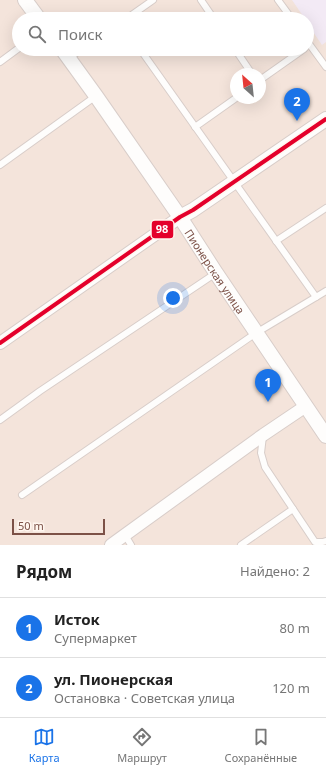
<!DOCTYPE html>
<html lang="ru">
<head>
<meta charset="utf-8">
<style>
  :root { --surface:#fff; --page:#f6f6f6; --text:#222; --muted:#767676; --line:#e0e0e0; --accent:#1a73e8 }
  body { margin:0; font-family:"Noto Sans",sans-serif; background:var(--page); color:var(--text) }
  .compass { position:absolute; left:230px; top:68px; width:36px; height:36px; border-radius:50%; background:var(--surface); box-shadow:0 4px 16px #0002; rotate:333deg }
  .scale { position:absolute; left:12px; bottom:10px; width:93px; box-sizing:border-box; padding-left:4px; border:2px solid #7c5147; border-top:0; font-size:11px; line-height:14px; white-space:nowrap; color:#7c5147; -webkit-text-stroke:3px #fff6ef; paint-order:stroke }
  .you { position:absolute; left:173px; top:298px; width:14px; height:14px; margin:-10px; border:3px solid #fff; border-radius:50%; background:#1a73e8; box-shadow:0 0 0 6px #1a73e833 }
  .badge { display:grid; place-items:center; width:26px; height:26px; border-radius:50%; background:var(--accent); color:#fff; font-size:13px; font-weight:700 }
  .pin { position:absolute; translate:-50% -33px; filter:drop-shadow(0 1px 2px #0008) }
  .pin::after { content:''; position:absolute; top:21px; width:14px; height:12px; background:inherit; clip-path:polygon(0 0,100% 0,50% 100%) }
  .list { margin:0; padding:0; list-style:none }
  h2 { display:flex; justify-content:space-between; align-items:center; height:52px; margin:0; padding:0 16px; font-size:17px }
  h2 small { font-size:13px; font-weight:400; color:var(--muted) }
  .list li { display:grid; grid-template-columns:26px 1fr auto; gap:12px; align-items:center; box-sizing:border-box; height:60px; padding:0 16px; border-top:1px solid var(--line) }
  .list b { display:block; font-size:15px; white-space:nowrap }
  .list p { margin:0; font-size:13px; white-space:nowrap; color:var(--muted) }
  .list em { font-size:13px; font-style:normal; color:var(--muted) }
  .icon { flex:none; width:22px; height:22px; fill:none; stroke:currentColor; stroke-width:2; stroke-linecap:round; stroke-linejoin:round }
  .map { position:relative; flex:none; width:326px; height:545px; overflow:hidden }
  .search { position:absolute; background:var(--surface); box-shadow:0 4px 16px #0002; left:12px; right:12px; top:12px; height:44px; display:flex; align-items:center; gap:10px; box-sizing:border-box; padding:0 14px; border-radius:22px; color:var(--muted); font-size:15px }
  .sheet { height:172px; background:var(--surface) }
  nav { display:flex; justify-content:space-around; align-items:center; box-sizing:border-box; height:56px; border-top:1px solid var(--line); background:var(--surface); font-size:11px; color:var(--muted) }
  nav a { display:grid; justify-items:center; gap:2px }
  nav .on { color:var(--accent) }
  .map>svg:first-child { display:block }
  .residential { fill:#f4e4db; fill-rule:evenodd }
  .education { fill:#f3eaf5 }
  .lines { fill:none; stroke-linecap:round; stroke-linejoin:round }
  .service-casing { stroke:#d8cdc9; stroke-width:8 }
  .minor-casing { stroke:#d8cdc9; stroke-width:14 }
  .tertiary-casing { stroke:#d8cdc9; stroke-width:16 }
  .service { stroke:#fefdfc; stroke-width:6 }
  .minor { stroke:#fefdfc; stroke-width:12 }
  .tertiary { stroke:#fefdfc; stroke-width:14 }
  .bus-1-casing { stroke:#fff6ef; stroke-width:7 }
  .bus-1 { stroke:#e4002b; stroke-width:4 }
  .labels { text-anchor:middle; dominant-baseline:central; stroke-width:3.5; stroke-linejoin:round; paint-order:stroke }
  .street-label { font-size:11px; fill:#7c5147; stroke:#fff6ef }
  .line-badge { stroke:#fff6ef; stroke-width:1.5 }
  .badge-label { font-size:11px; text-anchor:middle; font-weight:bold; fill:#fff }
</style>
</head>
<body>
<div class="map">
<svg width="326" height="545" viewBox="0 0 326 545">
  <rect width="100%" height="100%" fill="#f9f2ed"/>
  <path class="residential" d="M0 0H326V545H0ZM19 19H307V49H19ZM236 74H260V98H236Z"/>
  <polygon class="education" points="292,0 326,0 326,42 322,45 307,23 307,19 305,19"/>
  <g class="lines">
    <g class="service-casing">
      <g id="service">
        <polyline points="201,0 214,19"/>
        <polyline points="278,0 292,19"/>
        <polyline points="126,19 153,0"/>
        <polyline points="307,41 326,67"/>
        <polyline points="140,49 316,297"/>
        <polyline points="235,49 252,74"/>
        <polyline points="69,58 82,49"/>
        <polyline points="0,62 19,48"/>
        <polyline points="260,80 304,49"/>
        <polyline points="195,127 236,98"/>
        <polyline points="0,165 96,96"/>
        <polyline points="276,241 326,208"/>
        <polyline points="0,420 40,391 216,273"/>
        <polyline points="263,436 261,453 265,467 315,542 323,542 326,541"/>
        <polyline points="22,495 256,333 326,291"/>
        <polyline points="125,535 131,545"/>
        <polyline points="241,545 293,509"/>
      </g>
    </g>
    <g class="minor-casing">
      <g id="minor">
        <polyline points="0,343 180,217"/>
        <polyline points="111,545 263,435 306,406"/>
      </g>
    </g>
    <g class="tertiary-casing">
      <g id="tertiary">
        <polyline points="25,0 39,19"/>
        <path id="s1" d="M62 49 96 96 180 217 216 273 326 436"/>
        <polyline points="180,217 193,210 326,119"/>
      </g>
    </g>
    <use href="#service" class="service"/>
    <use href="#minor" class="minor"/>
    <use href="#tertiary" class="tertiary"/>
    <g class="bus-1-casing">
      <polyline id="bus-1" points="0,343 180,217 193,210 326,119"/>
    </g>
    <use href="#bus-1" class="bus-1"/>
  </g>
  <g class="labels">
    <g class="street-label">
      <text stroke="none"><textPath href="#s1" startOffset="270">Пионерская улица</textPath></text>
    </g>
  </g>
  <rect class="line-badge" x="151" y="220" width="23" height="19" rx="4" fill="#e4002b"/>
  <g class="badge-label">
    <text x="162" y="233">98</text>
  </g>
</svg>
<svg class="compass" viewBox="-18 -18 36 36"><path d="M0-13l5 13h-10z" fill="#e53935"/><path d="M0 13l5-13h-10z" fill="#767676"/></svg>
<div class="scale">50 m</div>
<div class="you"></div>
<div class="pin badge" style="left:268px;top:402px">1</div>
<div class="pin badge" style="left:297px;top:121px">2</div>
<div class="search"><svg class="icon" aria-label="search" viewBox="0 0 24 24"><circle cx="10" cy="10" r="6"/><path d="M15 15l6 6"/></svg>Поиск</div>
</div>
<section class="sheet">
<h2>Рядом<small>Найдено: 2</small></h2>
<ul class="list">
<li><span class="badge">1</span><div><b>Исток</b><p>Супермаркет</p></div><em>80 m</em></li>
<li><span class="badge">2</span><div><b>ул. Пионерская</b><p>Остановка · Советская улица</p></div><em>120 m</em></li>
</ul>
</section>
<nav>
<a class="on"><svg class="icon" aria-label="map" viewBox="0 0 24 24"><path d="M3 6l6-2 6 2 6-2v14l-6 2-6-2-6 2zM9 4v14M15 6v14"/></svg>Карта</a>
<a><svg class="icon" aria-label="directions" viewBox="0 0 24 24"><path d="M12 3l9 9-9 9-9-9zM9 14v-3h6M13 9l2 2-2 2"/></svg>Маршрут</a>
<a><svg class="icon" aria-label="saved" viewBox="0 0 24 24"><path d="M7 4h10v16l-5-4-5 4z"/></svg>Сохранённые</a>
</nav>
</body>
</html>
